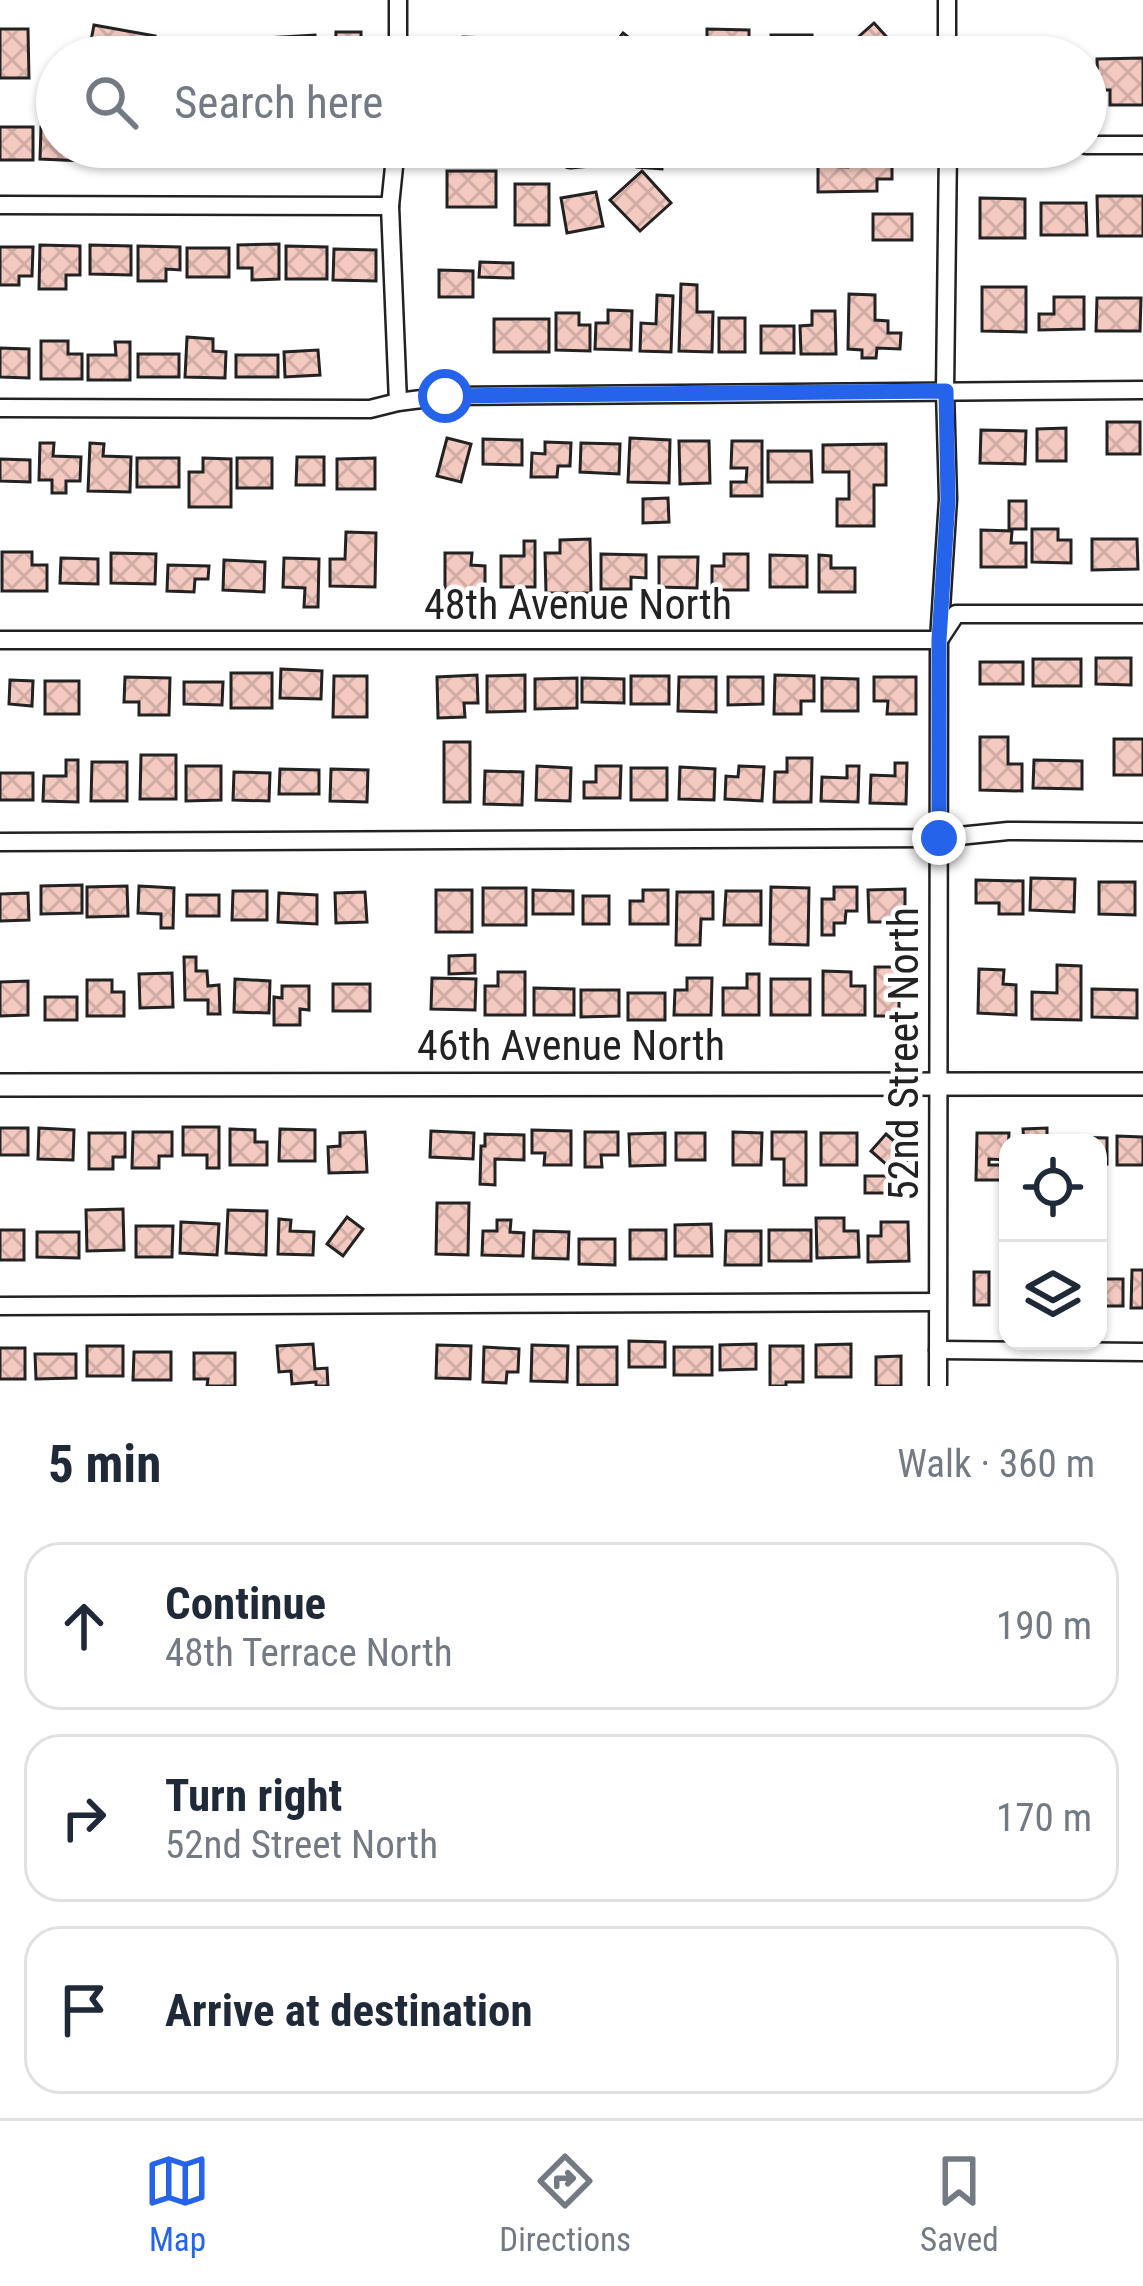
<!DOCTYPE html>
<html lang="en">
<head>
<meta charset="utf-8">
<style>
  :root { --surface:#fff; --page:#f2f2f3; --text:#1f2937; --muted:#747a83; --line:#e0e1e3; --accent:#2563eb }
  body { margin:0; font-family:"Roboto Condensed",sans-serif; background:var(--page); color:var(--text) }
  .controls { position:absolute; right:36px; bottom:36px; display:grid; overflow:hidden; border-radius:24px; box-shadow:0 3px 9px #0004 }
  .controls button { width:108px; height:108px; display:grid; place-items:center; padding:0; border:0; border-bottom:3px solid var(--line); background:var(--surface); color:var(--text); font:60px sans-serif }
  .stop { position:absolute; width:36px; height:36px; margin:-27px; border:9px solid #2563eb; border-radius:50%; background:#fff }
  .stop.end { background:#2563eb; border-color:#fff; box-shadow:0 3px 12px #0008 }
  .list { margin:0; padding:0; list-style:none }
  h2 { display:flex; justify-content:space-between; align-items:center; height:156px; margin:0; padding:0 48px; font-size:51px }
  h2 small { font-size:39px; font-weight:400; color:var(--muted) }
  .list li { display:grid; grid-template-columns:78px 1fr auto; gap:36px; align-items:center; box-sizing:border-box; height:168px; margin:0 24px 24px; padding:0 24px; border:3px solid var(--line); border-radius:36px }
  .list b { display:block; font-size:45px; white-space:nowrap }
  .list p { margin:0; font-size:39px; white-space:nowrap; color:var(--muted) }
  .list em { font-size:39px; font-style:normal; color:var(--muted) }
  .icon { flex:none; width:66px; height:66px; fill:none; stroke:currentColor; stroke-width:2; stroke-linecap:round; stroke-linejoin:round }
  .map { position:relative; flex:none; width:1143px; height:1386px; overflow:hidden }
  .search { position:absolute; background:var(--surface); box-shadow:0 3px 9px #0004; left:36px; right:36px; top:36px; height:132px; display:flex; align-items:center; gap:30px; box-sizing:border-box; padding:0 42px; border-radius:66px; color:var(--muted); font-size:45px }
  .sheet { height:732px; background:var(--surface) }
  nav { display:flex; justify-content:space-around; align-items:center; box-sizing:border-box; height:168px; border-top:3px solid var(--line); background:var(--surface); font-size:33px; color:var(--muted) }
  nav a { display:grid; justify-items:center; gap:6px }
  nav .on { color:var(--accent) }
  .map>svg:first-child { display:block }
  .building { fill:url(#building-cross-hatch); stroke:#222; stroke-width:3 }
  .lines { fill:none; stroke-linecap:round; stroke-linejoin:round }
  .minor-casing { stroke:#222; stroke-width:21 }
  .tertiary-casing { stroke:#222; stroke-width:26 }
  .minor { stroke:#fff; stroke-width:16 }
  .tertiary { stroke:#fff; stroke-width:21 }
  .route { stroke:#2563eb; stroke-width:15 }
  .labels { text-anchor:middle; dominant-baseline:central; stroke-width:9; stroke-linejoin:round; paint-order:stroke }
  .street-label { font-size:42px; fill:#222; stroke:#fff }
</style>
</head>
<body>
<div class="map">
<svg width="1143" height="1386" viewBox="0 0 1143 1386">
  <defs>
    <pattern id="building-cross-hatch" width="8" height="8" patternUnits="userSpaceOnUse" patternTransform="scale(3)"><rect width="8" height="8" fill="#f3c9c0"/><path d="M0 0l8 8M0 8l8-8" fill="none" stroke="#d0aca5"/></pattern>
  </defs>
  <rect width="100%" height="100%" fill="#fff"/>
  <g class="building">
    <polygon points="874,23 905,57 854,57 846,48"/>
    <polygon points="94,25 155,36 151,57 107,57 108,55 89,51"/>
    <polygon points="0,29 28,29 29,78 0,78"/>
    <polygon points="707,29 749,30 749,57 707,57"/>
    <polygon points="336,32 361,32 361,57 335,57"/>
    <polygon points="623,33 653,57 604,57"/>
    <polygon points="315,35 317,57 267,57 266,38"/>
    <rect x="771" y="35" width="41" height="22"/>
    <polygon points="463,37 487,38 486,57 462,57"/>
    <polygon points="580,46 580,57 542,57 542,47"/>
    <polygon points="1143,58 1143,105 1110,105 1110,90 1098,90 1097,59"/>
    <rect x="0" y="127" width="33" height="33"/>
    <polygon points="41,127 57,128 57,147 83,147 83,161 40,159"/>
    <polygon points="89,147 132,147 132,158 89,159"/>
    <polygon points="141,147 182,147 182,161 141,162"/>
    <polygon points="188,147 230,147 230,161 188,159"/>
    <polygon points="239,147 280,147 280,160 239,158"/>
    <polygon points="286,147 328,147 327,161 286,159"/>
    <rect x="336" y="147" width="42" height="10"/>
    <polygon points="626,147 663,147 662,169 637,167 638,154 626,154"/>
    <polygon points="848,147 892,147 892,179 877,179 877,191 818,192 818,166 848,167"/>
    <rect x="447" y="171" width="49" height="36"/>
    <polygon points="642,171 671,203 640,231 610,200"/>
    <rect x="515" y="184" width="34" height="41"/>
    <polygon points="596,192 603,226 567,233 561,198"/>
    <polygon points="1097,196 1143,196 1143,236 1098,236"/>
    <polygon points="980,198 1025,199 1025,238 980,238"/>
    <polygon points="1041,203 1086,203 1087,235 1041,235"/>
    <rect x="873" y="214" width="39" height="26"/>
    <polygon points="279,244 279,279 252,280 252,268 238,268 238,245"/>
    <polygon points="40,245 80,246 80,275 66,275 66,289 39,289"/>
    <polygon points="90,245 131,246 131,275 90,274"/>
    <polygon points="138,246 180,247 180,270 166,269 166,281 138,281"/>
    <polygon points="286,246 327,247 327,279 286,279"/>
    <polygon points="0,247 33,247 32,276 19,276 19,285 0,285"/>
    <rect x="187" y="248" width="42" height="29"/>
    <polygon points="334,249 376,250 376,281 333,280"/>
    <polygon points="480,262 513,263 513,278 479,277"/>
    <polygon points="439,270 473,271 473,297 439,297"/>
    <polygon points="681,284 697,285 697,312 713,312 712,352 679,351"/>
    <polygon points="982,287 1026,287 1026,332 982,331"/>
    <polygon points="849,294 875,295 875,320 888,321 888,333 901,333 900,349 877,348 876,358 862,358 862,350 848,349"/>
    <polygon points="657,295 673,296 671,352 640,351 641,323 656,324"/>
    <polygon points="1054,297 1084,297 1084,329 1039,330 1039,314 1054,314"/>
    <polygon points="1097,298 1141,298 1140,331 1096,331"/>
    <polygon points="608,310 632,311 631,350 595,349 596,323 608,323"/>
    <polygon points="812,311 835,311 836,354 801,354 800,326 812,325"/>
    <polygon points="556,313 579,313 579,325 590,325 590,351 556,350"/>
    <rect x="719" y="318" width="26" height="34"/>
    <rect x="494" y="319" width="55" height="33"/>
    <rect x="761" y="326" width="33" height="27"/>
    <polygon points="187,337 213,339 213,351 226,352 225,378 185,377"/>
    <polygon points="41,341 68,341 68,354 82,354 82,379 41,379"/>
    <polygon points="115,342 130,342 130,380 88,380 88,355 116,355"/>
    <polygon points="0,348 29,349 29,378 0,377"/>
    <polygon points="318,350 320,375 285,377 284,352"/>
    <rect x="138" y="354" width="41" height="23"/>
    <rect x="236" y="355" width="42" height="22"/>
    <rect x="1107" y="422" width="33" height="32"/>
    <polygon points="1066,428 1066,461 1037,461 1037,429"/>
    <polygon points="981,430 1026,431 1025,464 980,463"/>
    <polygon points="447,438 471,444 461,482 437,476"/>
    <polygon points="630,438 670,440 669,483 628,482"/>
    <polygon points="483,439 522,440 522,465 483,464"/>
    <polygon points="679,441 709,441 710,483 680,484"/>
    <polygon points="732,441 762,441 762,496 731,496 731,482 746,482 747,468 731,468"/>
    <polygon points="545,442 571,443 570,466 558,466 557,477 531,477 532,453 545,454"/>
    <polygon points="40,443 54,443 53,456 81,457 80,481 66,481 66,493 52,493 52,480 39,480"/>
    <polygon points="90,443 104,444 103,456 131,457 130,492 88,491"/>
    <polygon points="581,443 620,444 619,474 580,472"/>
    <polygon points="886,444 886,485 874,485 874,526 837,526 837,499 849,499 849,472 823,472 823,445"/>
    <polygon points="768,451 811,451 812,482 768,482"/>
    <polygon points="297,457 324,457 324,485 296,485"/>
    <rect x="137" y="458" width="42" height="29"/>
    <polygon points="203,458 231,459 231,507 189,507 189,472 203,472"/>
    <rect x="237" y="458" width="35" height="30"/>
    <polygon points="375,458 375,489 337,489 337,459"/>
    <polygon points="0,459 30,460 30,482 0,481"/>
    <polygon points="668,498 669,522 643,523 643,499"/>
    <rect x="1009" y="501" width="17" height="28"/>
    <polygon points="1032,529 1058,529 1058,540 1071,540 1071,563 1032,562"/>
    <polygon points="981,530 1012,531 1011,543 1026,543 1026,567 981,567"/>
    <polygon points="346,532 376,533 375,587 330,586 330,559 345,559"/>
    <polygon points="590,539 591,593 546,593 545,553 560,553 560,540"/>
    <polygon points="1092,539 1137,539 1138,569 1092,570"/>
    <polygon points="524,541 535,541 535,587 501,587 501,556 524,556"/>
    <polygon points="2,552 32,552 32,565 47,565 47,591 2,591"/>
    <polygon points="111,553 156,554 155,584 111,583"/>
    <polygon points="445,553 472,553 471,565 485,566 485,591 445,591"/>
    <polygon points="601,554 646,555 646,578 631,577 631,589 601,589"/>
    <polygon points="724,554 748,554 748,590 712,590 712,566 724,566"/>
    <polygon points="770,555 807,556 807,587 770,587"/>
    <polygon points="819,555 831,556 831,568 855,568 855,592 819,592"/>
    <polygon points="659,557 698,557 697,588 659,587"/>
    <polygon points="61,558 98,559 98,584 60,583"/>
    <polygon points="284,558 319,559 318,607 304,607 305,588 283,587"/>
    <polygon points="224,560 265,562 264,592 223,590"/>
    <polygon points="168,565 209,566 208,579 195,579 194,592 167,591"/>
    <polygon points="1096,658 1131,658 1131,685 1096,684"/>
    <rect x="1033" y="659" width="48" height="27"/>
    <rect x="980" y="662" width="43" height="22"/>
    <polygon points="281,669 322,671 321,699 280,698"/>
    <rect x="231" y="673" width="41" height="35"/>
    <polygon points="477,675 478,703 464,703 465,717 438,718 437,677"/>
    <polygon points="525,675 525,711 487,712 487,676"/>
    <polygon points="775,675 814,676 814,701 801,701 801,714 774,714"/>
    <polygon points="334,676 367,676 367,717 333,717"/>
    <rect x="631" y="676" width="38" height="28"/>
    <polygon points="125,677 170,678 169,715 139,715 139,702 124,702"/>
    <polygon points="679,677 716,677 716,712 678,711"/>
    <polygon points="728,677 763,677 763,704 728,705"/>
    <polygon points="874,677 916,677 916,714 887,714 888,701 874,701"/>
    <polygon points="577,678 577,708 535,709 535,679"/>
    <polygon points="582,678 624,679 624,703 582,702"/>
    <polygon points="822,678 858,679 858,711 822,711"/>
    <polygon points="10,680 33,681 32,706 9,704"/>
    <rect x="45" y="681" width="34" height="33"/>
    <polygon points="184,682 223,682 222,705 184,704"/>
    <polygon points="980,737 1008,737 1008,764 1022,764 1022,791 980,790"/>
    <rect x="1114" y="739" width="29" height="36"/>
    <rect x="444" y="742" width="26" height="60"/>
    <polygon points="141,755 176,755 176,799 140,799"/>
    <polygon points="787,758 812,758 811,802 774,802 775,772 787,772"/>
    <polygon points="66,760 78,760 78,802 43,801 44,776 66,776"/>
    <polygon points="1034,760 1082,761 1082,789 1033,788"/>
    <polygon points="92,762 127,762 127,801 91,801"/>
    <polygon points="895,763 907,763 906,804 870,803 871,775 895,776"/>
    <polygon points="186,766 221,766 221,800 186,801"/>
    <polygon points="537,766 571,768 570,801 536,800"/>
    <polygon points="596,766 621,766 620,798 584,798 584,782 596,782"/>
    <polygon points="739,766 764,767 762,801 725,799 726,776 738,777"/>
    <polygon points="847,766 859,766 858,802 821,801 822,777 847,778"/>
    <polygon points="680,767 715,769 714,800 679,799"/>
    <rect x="631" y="768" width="36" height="32"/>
    <polygon points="280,769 319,770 319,794 279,794"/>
    <polygon points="331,769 368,770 367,802 330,801"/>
    <polygon points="485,771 523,772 522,805 484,804"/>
    <polygon points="234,772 270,773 269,801 233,800"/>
    <rect x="0" y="773" width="33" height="27"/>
    <polygon points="1031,878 1075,879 1074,912 1030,910"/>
    <polygon points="976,880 1023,881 1023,914 999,914 999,903 976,903"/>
    <polygon points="1099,882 1135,882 1135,915 1099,914"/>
    <polygon points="82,885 82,913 41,914 41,886"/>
    <polygon points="127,886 128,916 87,917 87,887"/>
    <polygon points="139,886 174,888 173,928 161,928 161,914 138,913"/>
    <polygon points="771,887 809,888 808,945 770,944"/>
    <polygon points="834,887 857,887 857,911 846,911 845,923 834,923 834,935 822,935 822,899 834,899"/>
    <rect x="483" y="888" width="43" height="37"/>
    <polygon points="905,889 905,922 869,922 868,890"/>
    <rect x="436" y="890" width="36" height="42"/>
    <polygon points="533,890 573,891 573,914 533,914"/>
    <polygon points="643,890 668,890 668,924 630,924 630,901 643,901"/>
    <polygon points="233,891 267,891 267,920 232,920"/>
    <polygon points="726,891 761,891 761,925 724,925"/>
    <polygon points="365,892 367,922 336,923 335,893"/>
    <polygon points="677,892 713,892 713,919 701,919 700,945 676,945"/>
    <polygon points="28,893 29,920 0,921 0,894"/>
    <polygon points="279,893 317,895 317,924 278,922"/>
    <rect x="187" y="895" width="32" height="21"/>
    <rect x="583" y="896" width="26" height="28"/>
    <polygon points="475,955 475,973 449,974 449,956"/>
    <polygon points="184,957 196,957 196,971 207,971 208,986 219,985 220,1014 208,1014 208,1000 185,1000"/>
    <polygon points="1057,965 1081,966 1081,1020 1032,1019 1032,992 1057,993"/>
    <rect x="875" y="967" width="24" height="49"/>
    <polygon points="979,969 1004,970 1003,984 1016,985 1016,1015 978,1013"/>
    <polygon points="823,971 851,972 851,986 865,986 865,1015 823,1015"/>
    <polygon points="498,972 525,972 525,1015 485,1015 485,986 498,986"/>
    <polygon points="172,973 173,1007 140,1008 139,974"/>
    <polygon points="747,974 759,974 759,1015 723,1015 723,988 747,988"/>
    <polygon points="432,978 476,979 475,1010 431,1009"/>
    <polygon points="687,978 712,978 711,1015 674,1015 675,990 687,990"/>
    <polygon points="235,979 270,981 269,1013 234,1012"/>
    <rect x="771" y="979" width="39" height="36"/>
    <polygon points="87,980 112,980 112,992 124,992 124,1016 87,1016"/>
    <polygon points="28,981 28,1015 0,1016 0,982"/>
    <rect x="333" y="984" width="37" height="27"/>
    <polygon points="282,986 309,986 309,1010 300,1009 300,1025 274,1025 274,997 282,998"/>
    <polygon points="534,988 574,989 574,1015 534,1015"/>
    <polygon points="1092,989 1137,990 1137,1018 1092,1017"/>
    <polygon points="581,990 619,990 619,1016 581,1017"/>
    <rect x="628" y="993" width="37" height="27"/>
    <rect x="45" y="997" width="32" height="23"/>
    <polygon points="183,1127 219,1127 219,1168 207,1168 207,1155 183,1155"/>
    <rect x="0" y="1128" width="28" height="27"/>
    <polygon points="39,1128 74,1130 73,1160 38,1159"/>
    <polygon points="1047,1128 1047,1141 1059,1141 1059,1143 1024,1143 1023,1129"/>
    <polygon points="230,1129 255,1130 255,1142 267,1142 267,1165 230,1165"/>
    <polygon points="280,1129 315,1130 315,1161 279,1161"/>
    <polygon points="532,1130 571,1131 571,1165 544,1165 545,1153 532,1153"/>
    <polygon points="431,1131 474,1133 473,1159 430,1157"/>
    <polygon points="133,1132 172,1132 172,1156 159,1156 159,1168 132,1168"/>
    <polygon points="365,1132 367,1172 329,1173 328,1147 340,1146 340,1133"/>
    <polygon points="585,1132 618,1132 618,1155 601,1155 602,1167 585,1167"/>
    <polygon points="733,1132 762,1133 761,1165 733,1165"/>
    <polygon points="772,1132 806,1132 806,1185 784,1185 784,1159 772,1159"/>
    <polygon points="89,1133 125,1133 125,1157 113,1157 113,1169 89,1169"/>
    <polygon points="665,1133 665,1165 630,1166 629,1134"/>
    <rect x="676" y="1133" width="29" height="27"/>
    <rect x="821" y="1133" width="36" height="32"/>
    <polygon points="977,1133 1009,1133 1008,1160 989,1159 989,1165 1002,1165 1002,1180 976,1180"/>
    <polygon points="485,1134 524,1135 524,1160 495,1159 495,1185 480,1184 481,1146 485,1146"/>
    <polygon points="886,1134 911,1156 896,1173 871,1151"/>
    <polygon points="1117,1136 1143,1137 1143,1165 1117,1165"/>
    <polygon points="1070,1137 1107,1138 1107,1164 1098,1164 1098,1143 1070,1143"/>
    <rect x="865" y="1176" width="31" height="17"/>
    <polygon points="437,1203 469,1203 468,1255 436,1254"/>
    <polygon points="123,1209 124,1250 87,1251 86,1210"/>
    <polygon points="228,1210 267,1211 266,1255 226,1253"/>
    <polygon points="347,1217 363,1229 343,1256 327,1244"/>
    <polygon points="816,1218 844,1218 844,1231 858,1231 859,1257 817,1258"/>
    <polygon points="279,1219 291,1220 290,1231 314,1232 313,1255 278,1254"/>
    <polygon points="497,1220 511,1220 510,1232 524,1233 523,1256 482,1255 483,1231 497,1231"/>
    <polygon points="181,1222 219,1224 217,1255 180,1253"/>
    <polygon points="881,1222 908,1222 909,1261 868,1262 868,1236 881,1236"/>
    <polygon points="711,1224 712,1256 675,1256 675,1225"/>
    <polygon points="136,1226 173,1226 172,1257 136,1257"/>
    <rect x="0" y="1230" width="24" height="30"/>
    <rect x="630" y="1230" width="36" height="29"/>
    <rect x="769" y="1230" width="42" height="31"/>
    <polygon points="534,1231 569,1232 568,1259 533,1258"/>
    <polygon points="726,1231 761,1231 761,1265 725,1265"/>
    <polygon points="37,1232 79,1232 79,1258 37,1257"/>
    <polygon points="579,1239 615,1239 615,1265 579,1264"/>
    <polygon points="1132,1270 1143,1270 1143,1308 1131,1308"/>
    <rect x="974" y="1272" width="15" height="33"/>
    <rect x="1098" y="1279" width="25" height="27"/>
    <polygon points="629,1341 665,1342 665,1367 629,1367"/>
    <polygon points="313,1344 315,1369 327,1368 328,1386 316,1386 316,1382 292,1384 291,1371 279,1372 277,1346"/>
    <polygon points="756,1344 756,1369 720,1370 720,1345"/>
    <polygon points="851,1344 851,1377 816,1377 816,1345"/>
    <polygon points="437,1345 471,1346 470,1379 436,1378"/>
    <polygon points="532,1345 568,1346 567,1382 531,1381"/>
    <rect x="87" y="1346" width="36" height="30"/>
    <polygon points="770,1346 803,1346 803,1382 786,1382 786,1386 770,1386"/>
    <polygon points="484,1347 519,1349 518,1372 507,1372 506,1383 483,1382"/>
    <rect x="578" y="1347" width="39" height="38"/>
    <rect x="674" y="1347" width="38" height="28"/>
    <rect x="0" y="1348" width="25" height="31"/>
    <polygon points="134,1352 171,1352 171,1380 133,1380"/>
    <polygon points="194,1353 235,1353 235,1386 207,1386 208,1379 194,1379"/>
    <polygon points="35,1354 76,1354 76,1378 36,1379"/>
    <polygon points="901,1356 901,1386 876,1386 876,1357"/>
  </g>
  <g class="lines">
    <g class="minor-casing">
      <g id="minor">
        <polyline points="398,0 398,57"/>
        <polyline points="947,0 947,57"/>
        <polyline points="1086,145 1143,145"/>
        <polyline points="396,147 390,206 398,402"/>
        <polyline points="555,147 570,159 590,157 591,147"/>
        <polyline points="0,205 390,206"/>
        <polyline points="0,408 370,409 398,402 445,396 1143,390"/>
        <polyline points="0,640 939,640 956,614 1143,614"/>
        <polyline points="0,842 939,838 1008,831 1143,832"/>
        <polyline points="0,1306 937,1302"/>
        <polyline points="938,1350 1143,1352"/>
        <polyline points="938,1386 939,640 948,499 945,391 948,147"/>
      </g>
    </g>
    <g class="tertiary-casing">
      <polyline id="tertiary" points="0,1085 1143,1084"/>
    </g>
    <use href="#minor" class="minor"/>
    <use href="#tertiary" class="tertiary"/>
  </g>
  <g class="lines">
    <polyline class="route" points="445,396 946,391 948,500 939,640 939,838"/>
  </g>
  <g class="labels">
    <g class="street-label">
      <text x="578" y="604">48th Avenue North</text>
      <text x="571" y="1045">46th Avenue North</text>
      <text transform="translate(903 1054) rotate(-90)">52nd Street North</text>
    </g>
  </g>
</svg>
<div class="controls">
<button><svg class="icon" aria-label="locate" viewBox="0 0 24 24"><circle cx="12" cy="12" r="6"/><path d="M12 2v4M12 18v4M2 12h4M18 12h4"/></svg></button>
<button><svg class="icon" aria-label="layers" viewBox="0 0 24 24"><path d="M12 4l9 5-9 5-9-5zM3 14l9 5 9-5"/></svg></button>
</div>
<div class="stop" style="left:445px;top:396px"></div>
<div class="stop end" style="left:939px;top:838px"></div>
<div class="search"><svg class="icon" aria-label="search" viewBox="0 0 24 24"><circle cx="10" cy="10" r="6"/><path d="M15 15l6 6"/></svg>Search here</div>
</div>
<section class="sheet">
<h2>5 min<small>Walk · 360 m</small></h2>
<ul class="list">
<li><svg class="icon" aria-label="ahead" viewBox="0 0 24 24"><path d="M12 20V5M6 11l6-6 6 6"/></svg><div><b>Continue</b><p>48th Terrace North</p></div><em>190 m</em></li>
<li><svg class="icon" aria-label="right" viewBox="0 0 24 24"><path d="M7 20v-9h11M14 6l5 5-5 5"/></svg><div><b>Turn right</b><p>52nd Street North</p></div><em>170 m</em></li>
<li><svg class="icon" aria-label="arrive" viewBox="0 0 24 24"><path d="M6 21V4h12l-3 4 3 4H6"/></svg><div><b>Arrive at destination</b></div></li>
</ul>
</section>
<nav>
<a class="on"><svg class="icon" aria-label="map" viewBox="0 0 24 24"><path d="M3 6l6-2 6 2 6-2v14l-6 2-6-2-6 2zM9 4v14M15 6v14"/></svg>Map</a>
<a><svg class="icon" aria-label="directions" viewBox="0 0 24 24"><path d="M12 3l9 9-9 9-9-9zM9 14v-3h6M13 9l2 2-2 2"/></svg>Directions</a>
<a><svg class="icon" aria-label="saved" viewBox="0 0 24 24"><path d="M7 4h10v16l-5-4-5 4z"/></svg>Saved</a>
</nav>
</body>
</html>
